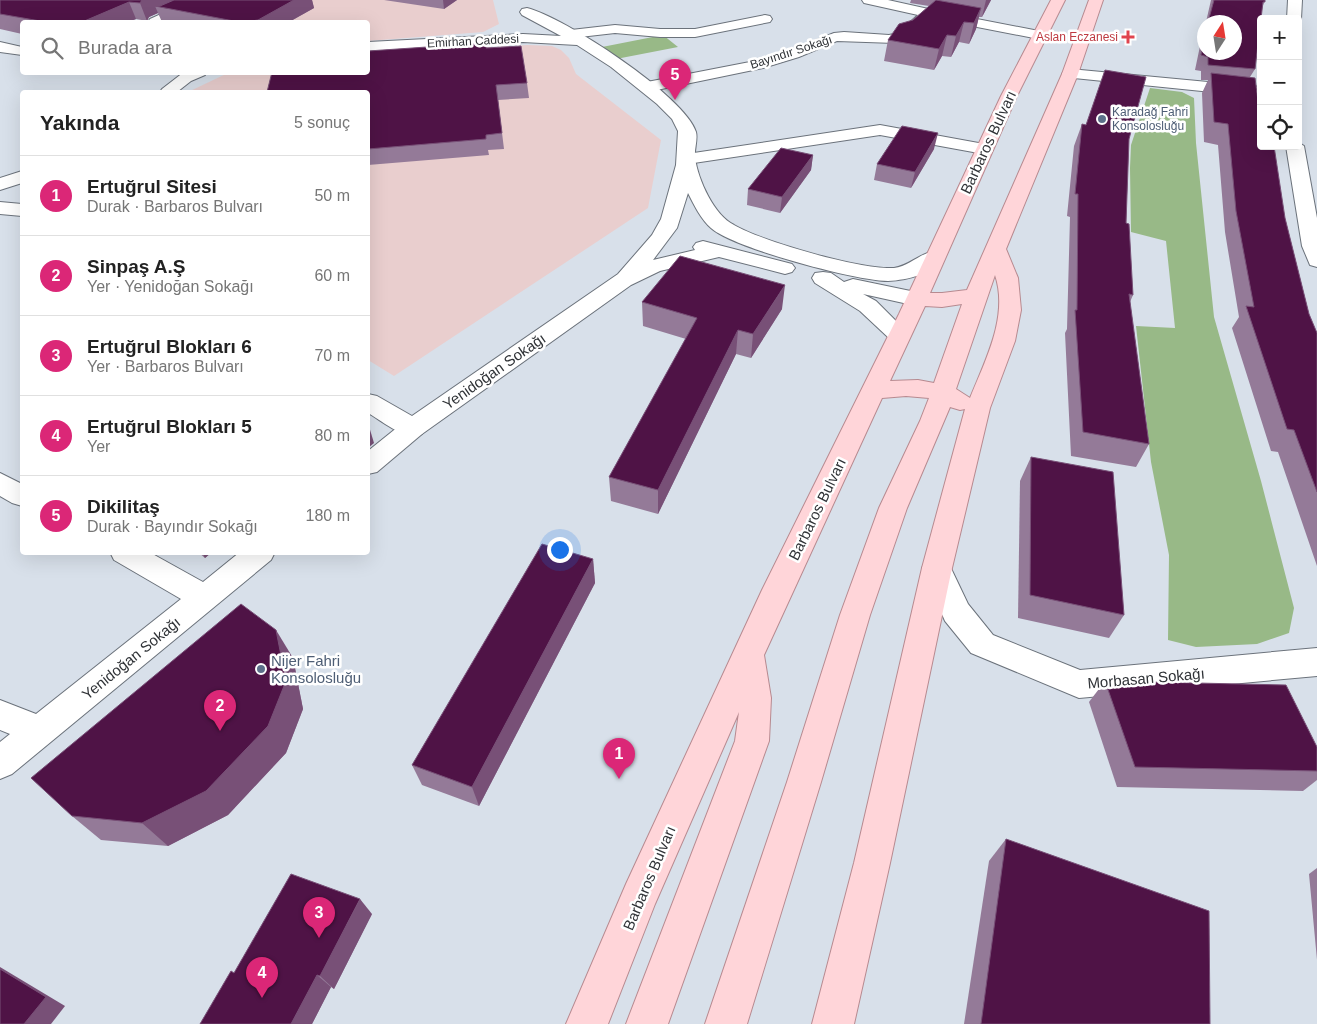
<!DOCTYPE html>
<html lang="tr">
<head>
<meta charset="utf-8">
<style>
  :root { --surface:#fff; --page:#f2f2f2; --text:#222; --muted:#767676; --line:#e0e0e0; --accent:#db2777 }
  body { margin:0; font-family:Helvetica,sans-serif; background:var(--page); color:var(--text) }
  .controls { position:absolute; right:15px; top:15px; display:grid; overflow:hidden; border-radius:5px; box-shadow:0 5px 20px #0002 }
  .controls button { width:45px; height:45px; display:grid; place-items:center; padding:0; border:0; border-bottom:1px solid var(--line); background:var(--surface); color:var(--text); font:25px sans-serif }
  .compass { position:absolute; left:1197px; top:15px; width:45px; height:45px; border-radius:50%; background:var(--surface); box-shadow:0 5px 20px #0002; rotate:12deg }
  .you { position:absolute; left:559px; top:549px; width:18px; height:18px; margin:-12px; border:4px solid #fff; border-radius:50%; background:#1a73e8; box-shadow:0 0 0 8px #1a73e833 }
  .badge { display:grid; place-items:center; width:32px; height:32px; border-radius:50%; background:var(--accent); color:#fff; font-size:16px; font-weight:700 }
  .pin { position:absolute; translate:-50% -41px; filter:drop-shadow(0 1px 2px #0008) }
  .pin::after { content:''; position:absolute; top:26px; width:18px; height:15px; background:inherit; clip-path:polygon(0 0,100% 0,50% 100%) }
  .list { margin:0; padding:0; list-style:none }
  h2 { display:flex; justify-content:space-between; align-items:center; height:65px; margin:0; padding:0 20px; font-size:21px }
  h2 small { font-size:16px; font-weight:400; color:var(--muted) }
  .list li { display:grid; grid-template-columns:32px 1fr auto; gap:15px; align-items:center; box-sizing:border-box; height:80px; padding:0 20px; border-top:1px solid var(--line) }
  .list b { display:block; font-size:19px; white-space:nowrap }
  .list p { margin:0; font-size:16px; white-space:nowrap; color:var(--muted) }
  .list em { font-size:16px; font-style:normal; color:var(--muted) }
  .icon { flex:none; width:28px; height:28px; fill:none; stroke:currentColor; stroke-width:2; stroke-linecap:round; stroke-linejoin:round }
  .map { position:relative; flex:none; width:1317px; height:1024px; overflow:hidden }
  .search { position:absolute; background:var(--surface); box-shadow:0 5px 20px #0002; left:20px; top:20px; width:350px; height:55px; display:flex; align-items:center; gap:12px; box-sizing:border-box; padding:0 18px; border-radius:5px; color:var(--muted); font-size:19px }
  .panel { position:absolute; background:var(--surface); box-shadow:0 5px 20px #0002; left:20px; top:90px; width:350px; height:465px; border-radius:5px }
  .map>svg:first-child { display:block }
  .commercial { fill:#e9cece }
  .green { fill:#98b987 }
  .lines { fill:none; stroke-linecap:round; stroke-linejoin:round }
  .street-casing { stroke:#6b727b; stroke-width:2 }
  .secondary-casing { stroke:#6b727b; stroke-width:2 }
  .primary-casing { stroke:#b78a90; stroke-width:2 }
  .street { fill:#fff; fill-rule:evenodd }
  .secondary { fill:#fff; fill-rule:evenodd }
  .primary { fill:#ffd5d9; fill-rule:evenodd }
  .wall { fill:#947a98 }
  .shaded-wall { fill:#785077 }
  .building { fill:#4f1346; stroke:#785077 }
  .health-dot { fill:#e0444e; stroke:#fff; stroke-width:2 }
  .service-dot { fill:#5c6f8a; stroke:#fff; stroke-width:2 }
  .labels { text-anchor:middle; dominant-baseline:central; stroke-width:5; stroke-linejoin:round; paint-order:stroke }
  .far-health-label { font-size:12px; fill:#be3a42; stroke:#fff; text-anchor:end }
  .far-street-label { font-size:12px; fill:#303337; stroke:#fff }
  .far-service-label { font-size:12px; fill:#4e5e75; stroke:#fff; text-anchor:start }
  .street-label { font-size:15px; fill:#303337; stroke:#fff }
  .service-label { font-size:15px; fill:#4e5e75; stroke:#fff; text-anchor:start }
</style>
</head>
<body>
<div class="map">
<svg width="1317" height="1024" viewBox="0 0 1317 1024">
  <rect width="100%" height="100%" fill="#d8e0ea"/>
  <g class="commercial">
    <polygon points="217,0 493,0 499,24 483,32 368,41 368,22 170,22"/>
    <polygon points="528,45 552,46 561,50 569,58 576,74 661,140 648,208 394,376 368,360 368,92 188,92 228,73 368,72 368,54"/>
  </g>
  <g class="green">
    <polygon points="663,35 678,47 616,59 602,47"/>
    <polygon points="1150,88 1182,92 1194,98 1196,143 1214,317 1261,481 1294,608 1289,633 1257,644 1196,647 1168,640 1169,555 1151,462 1136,326 1175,328 1166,241 1131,232 1130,168 1131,145"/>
  </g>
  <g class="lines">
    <g class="street-casing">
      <g id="street">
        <polygon points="192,0 210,0 208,3 166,22 148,22 150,19"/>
        <polygon points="862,0 888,0 933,10 935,13 908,39 895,43 837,41 799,57 763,68 647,92 641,90 639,87 641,84 647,82 755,61 789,51 834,33 844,32 889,35 898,33 918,15 864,3"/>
        <polygon points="1288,0 1302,0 1301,19 1299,22 1298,19 1287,19"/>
        <polygon points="941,12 1039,31 1044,32 1046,35 1044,38 1039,39 936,19 934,16 936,13"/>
        <polygon points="765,15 770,16 772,19 770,22 695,37 660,37 615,33 571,38 566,37 564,34 566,31 571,30 615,25 660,29 695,29"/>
        <polygon points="0,42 22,47 22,55 0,52"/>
        <polygon points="1070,69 1261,87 1261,97 1064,77 1062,74 1064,71"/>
        <polygon points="880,125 984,144 990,145 993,149 990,153 984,154 880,135 687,164 681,163 678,159 681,155 687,154"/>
        <polygon points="1298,142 1304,146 1317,218 1317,267 1310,265 1302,246 1286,146 1298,146"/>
        <polygon points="413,419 422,422 426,428 422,434 377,472 368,474 368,451 404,422"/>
        <polygon points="0,473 22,484 22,506 12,503 0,496"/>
        <polygon points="110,552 149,552 203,582 240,552 275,552 271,560 12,774 0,779 0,742 10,734 0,730 0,700 36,714 181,599 114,560"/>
        <polygon points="937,556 947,560 968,604 993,635 1080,670 1317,648 1317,676 1079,698 971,653 945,621 922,568 927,560"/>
      </g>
    </g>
    <g class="secondary-casing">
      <g id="secondary">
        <path d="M527 8C564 17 685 96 696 132 698 140 694 149 695 158 698 180 714 215 734 225 764 242 861 270 894 268 912 266 925 247 942 252L945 256C933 274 908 280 888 281 857 281 733 248 711 228 701 219 694 205 688 193L677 228 653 260 695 250 693 247 696 243 703 241 792 264 795 268 792 272 785 274 719 257 660 271 631 285 422 434C403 440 384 422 368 413V394L377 396 412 416 618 274 652 235 661 219 676 165 678 131 672 119 657 104 611 67 577 45 523 42 368 51V42L523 34 561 36 522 15 520 12 522 9Z"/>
        <polygon points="184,72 207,72 205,75 191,81 177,92 160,92 162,89"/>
        <polygon points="22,171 22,183 0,190 0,178"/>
        <polygon points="0,202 22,204 22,216 0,214"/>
        <polygon points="823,272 831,273 844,282 853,279 925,294 928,299 925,304 917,306 863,294 876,301 910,335 907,340 899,342 891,340 860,311 815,283 812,278 815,273"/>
      </g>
    </g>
    <g class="primary-casing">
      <path id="primary" d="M1051 0H1065L1017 96 930 293H942L967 290 1062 74 1089 0H1103L1078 74 1006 249 1018 278 1021 310 1015 341 990 408 952 568 890 863 854 1024H812L854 863 922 568 965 409 960 410 950 407 907 508 870 615 821 782 747 1024H705L787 782 840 615 879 508 920 421 929 398 906 396 882 398 764 655 771 698 769 741 668 1024H626L735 741 739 712 655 904 608 1024H566L626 884 762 590 899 314 1001 96ZM995 275C1009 316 985 361 970 398L956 389ZM962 304 934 383 918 380 890 381 925 306 942 307Z"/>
    </g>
    <use href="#street" class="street"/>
    <use href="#secondary" class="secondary"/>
    <use href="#primary" class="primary"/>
  </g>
  <g class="wall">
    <polygon points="0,0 312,0 314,8 289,22 162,22 158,13 149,17 147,21 136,19 128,22 22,22 22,34 0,29"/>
    <polygon points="384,0 457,0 444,9"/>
    <polygon points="911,0 991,0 982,17 979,17 976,29 969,44 959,42 951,57 942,56 934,70 884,61 888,40 929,6 910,3"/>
    <polygon points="1211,0 1265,0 1262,8 1255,69 1250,77 1261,146 1285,218 1309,314 1317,333 1317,566 1278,452 1271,451 1232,328 1239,317 1225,232 1218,145 1204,142 1202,93 1208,80 1201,80 1201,71 1195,70 1204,27 1204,52 1234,22 1206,22"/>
    <polygon points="486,48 527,83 529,98 498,100 504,149 488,150 489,155 368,165 368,92"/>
    <polygon points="1082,124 1129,139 1126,223 1133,295 1130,302 1149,444 1136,467 1071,456 1065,333 1067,329 1070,217 1067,216 1074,146"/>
    <polygon points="934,149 911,188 874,180 877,164"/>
    <polygon points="813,155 811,170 780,213 747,205 748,189"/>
    <polygon points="642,302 782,309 751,358 736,354 658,514 611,501 609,477 686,339 643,326"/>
    <polygon points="1031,457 1124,615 1109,638 1018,618 1020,481"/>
    <polygon points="198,552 212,552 205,558"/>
    <polygon points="593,559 595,583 479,806 422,785 412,765"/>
    <polygon points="293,658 303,709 286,753 228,815 168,846 101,840 72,816"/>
    <polygon points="1105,681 1317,747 1317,780 1303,791 1117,787 1089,702"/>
    <polygon points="1006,839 1210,1024 964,1024 989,861"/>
    <polygon points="1317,868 1317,960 1309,874"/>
    <polygon points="372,914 334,989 331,987 312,1024 200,1024 234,973"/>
  </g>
  <g class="shaded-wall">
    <polygon points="142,0 187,0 168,9 155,6 158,13 149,17 147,21 140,3"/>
    <polygon points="294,0 312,0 314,8 289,22 244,22"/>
    <polygon points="443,0 457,0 444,9"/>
    <polygon points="986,0 991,0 982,17"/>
    <polygon points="129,2 136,19 128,22 82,22"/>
    <polygon points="981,8 976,29 969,44 974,23"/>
    <polygon points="964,22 959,42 951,57 956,36"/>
    <polygon points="947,35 942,56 934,70 939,49"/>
    <polygon points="938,133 934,149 911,188 915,172"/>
    <polygon points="813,155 811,170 780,213 782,197"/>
    <polygon points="785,285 782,309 751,358 753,334"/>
    <polygon points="738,330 736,354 658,514 658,490"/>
    <polygon points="368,423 374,443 368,448"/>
    <polygon points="202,552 212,552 205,558"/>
    <polygon points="593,559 595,583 479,806 472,787"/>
    <polygon points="276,630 293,658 303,709 286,753 228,815 168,846 142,823"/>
    <polygon points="360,899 372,914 334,989 320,976"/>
    <polygon points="0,967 65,1006 51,1024 24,1024 0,969"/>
    <polygon points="317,975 331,987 312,1024 291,1024"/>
  </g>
  <g class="building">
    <polygon points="0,0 142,0 140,3 129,2 82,22 46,22 0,14"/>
    <polygon points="174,0 294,0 258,20 244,22 239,22 155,6 160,6"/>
    <polygon points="936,0 981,8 974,23 964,22 956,36 947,35 939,49 888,40 899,24 913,20"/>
    <polygon points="1214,0 1265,0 1265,2 1263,2 1255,69 1208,65 1208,57 1201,55 1204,40 1204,52 1234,52 1234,22 1208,22"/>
    <polygon points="486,43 486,48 521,46 527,83 496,85 502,133 486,135 486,139 368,149 368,92 267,92 272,72 368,72 368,51"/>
    <polygon points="1105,70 1146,77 1129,139 1126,223 1129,224 1133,295 1129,294 1149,444 1083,432 1075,310 1077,310 1078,194 1075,194 1082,124 1086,125"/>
    <polygon points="1211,73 1255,78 1261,124 1261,146 1274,146 1285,218 1309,314 1317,333 1317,492 1294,430 1287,429 1246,306 1254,307 1236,211 1228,124 1214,122"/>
    <polygon points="902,126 938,133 915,172 877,164"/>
    <polygon points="781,148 813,155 782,197 748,189"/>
    <polygon points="680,256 785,285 753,334 738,330 658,490 609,477 697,318 642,302"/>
    <polygon points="1031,457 1113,472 1124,615 1030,595"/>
    <polygon points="542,544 593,559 472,787 412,765"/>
    <polygon points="241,604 276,630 286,681 268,726 206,791 142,823 72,816 31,778"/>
    <polygon points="1105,681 1286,685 1317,747 1317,771 1135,767"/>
    <polygon points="1006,839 1209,911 1210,1024 981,1024"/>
    <polygon points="291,874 360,899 320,976 317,975 291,1024 200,1024 231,971 234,973"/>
    <polygon points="0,969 46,997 24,1024 0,1024"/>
  </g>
  <path class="health-dot" d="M1125.5 29.5h5v5h5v5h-5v5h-5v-5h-5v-5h5z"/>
  <g class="service-dot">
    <circle cx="1102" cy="119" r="5"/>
    <circle cx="261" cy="669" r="5"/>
  </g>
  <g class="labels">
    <g class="far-health-label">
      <text x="1118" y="37">Aslan Eczanesi</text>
    </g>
    <g class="far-street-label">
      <text transform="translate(473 41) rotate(-3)">Emirhan Caddesi</text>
      <text transform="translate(791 52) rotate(-18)">Bayındır Sokağı</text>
    </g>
    <g class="far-service-label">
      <text x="1112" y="112">Karadağ Fahri<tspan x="1112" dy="14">Konsolosluğu</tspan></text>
    </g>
    <g class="street-label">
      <text transform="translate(988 142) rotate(-65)">Barbaros Bulvarı</text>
      <text transform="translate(494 371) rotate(-35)">Yenidoğan Sokağı</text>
      <text transform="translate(817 509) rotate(-64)">Barbaros Bulvarı</text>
      <text transform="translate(131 658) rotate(-39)">Yenidoğan Sokağı</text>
      <text transform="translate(1146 678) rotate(-5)">Morbasan Sokağı</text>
      <text transform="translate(649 878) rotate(-67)">Barbaros Bulvarı</text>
    </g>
    <g class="service-label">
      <text x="271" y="660">Nijer Fahri<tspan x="271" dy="17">Konsolosluğu</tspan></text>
    </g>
  </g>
</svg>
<div class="controls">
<button>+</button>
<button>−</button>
<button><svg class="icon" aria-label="locate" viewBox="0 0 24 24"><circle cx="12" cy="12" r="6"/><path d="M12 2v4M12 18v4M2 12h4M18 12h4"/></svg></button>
</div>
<svg class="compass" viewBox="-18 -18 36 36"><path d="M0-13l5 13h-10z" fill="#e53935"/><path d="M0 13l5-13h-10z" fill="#767676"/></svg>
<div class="you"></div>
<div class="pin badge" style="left:619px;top:779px">1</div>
<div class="pin badge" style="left:220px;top:731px">2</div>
<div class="pin badge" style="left:319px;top:938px">3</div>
<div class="pin badge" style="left:262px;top:998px">4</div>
<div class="pin badge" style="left:675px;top:100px">5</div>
<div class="search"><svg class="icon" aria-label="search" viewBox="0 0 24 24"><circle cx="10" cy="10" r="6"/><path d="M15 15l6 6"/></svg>Burada ara</div>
<section class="panel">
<h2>Yakında<small>5 sonuç</small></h2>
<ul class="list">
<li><span class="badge">1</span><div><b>Ertuğrul Sitesi</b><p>Durak · Barbaros Bulvarı</p></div><em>50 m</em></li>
<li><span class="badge">2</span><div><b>Sinpaş A.Ş</b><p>Yer · Yenidoğan Sokağı</p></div><em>60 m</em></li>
<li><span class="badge">3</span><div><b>Ertuğrul Blokları 6</b><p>Yer · Barbaros Bulvarı</p></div><em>70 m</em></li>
<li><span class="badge">4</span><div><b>Ertuğrul Blokları 5</b><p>Yer</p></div><em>80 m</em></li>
<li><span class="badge">5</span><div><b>Dikilitaş</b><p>Durak · Bayındır Sokağı</p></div><em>180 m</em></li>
</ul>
</section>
</div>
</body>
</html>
